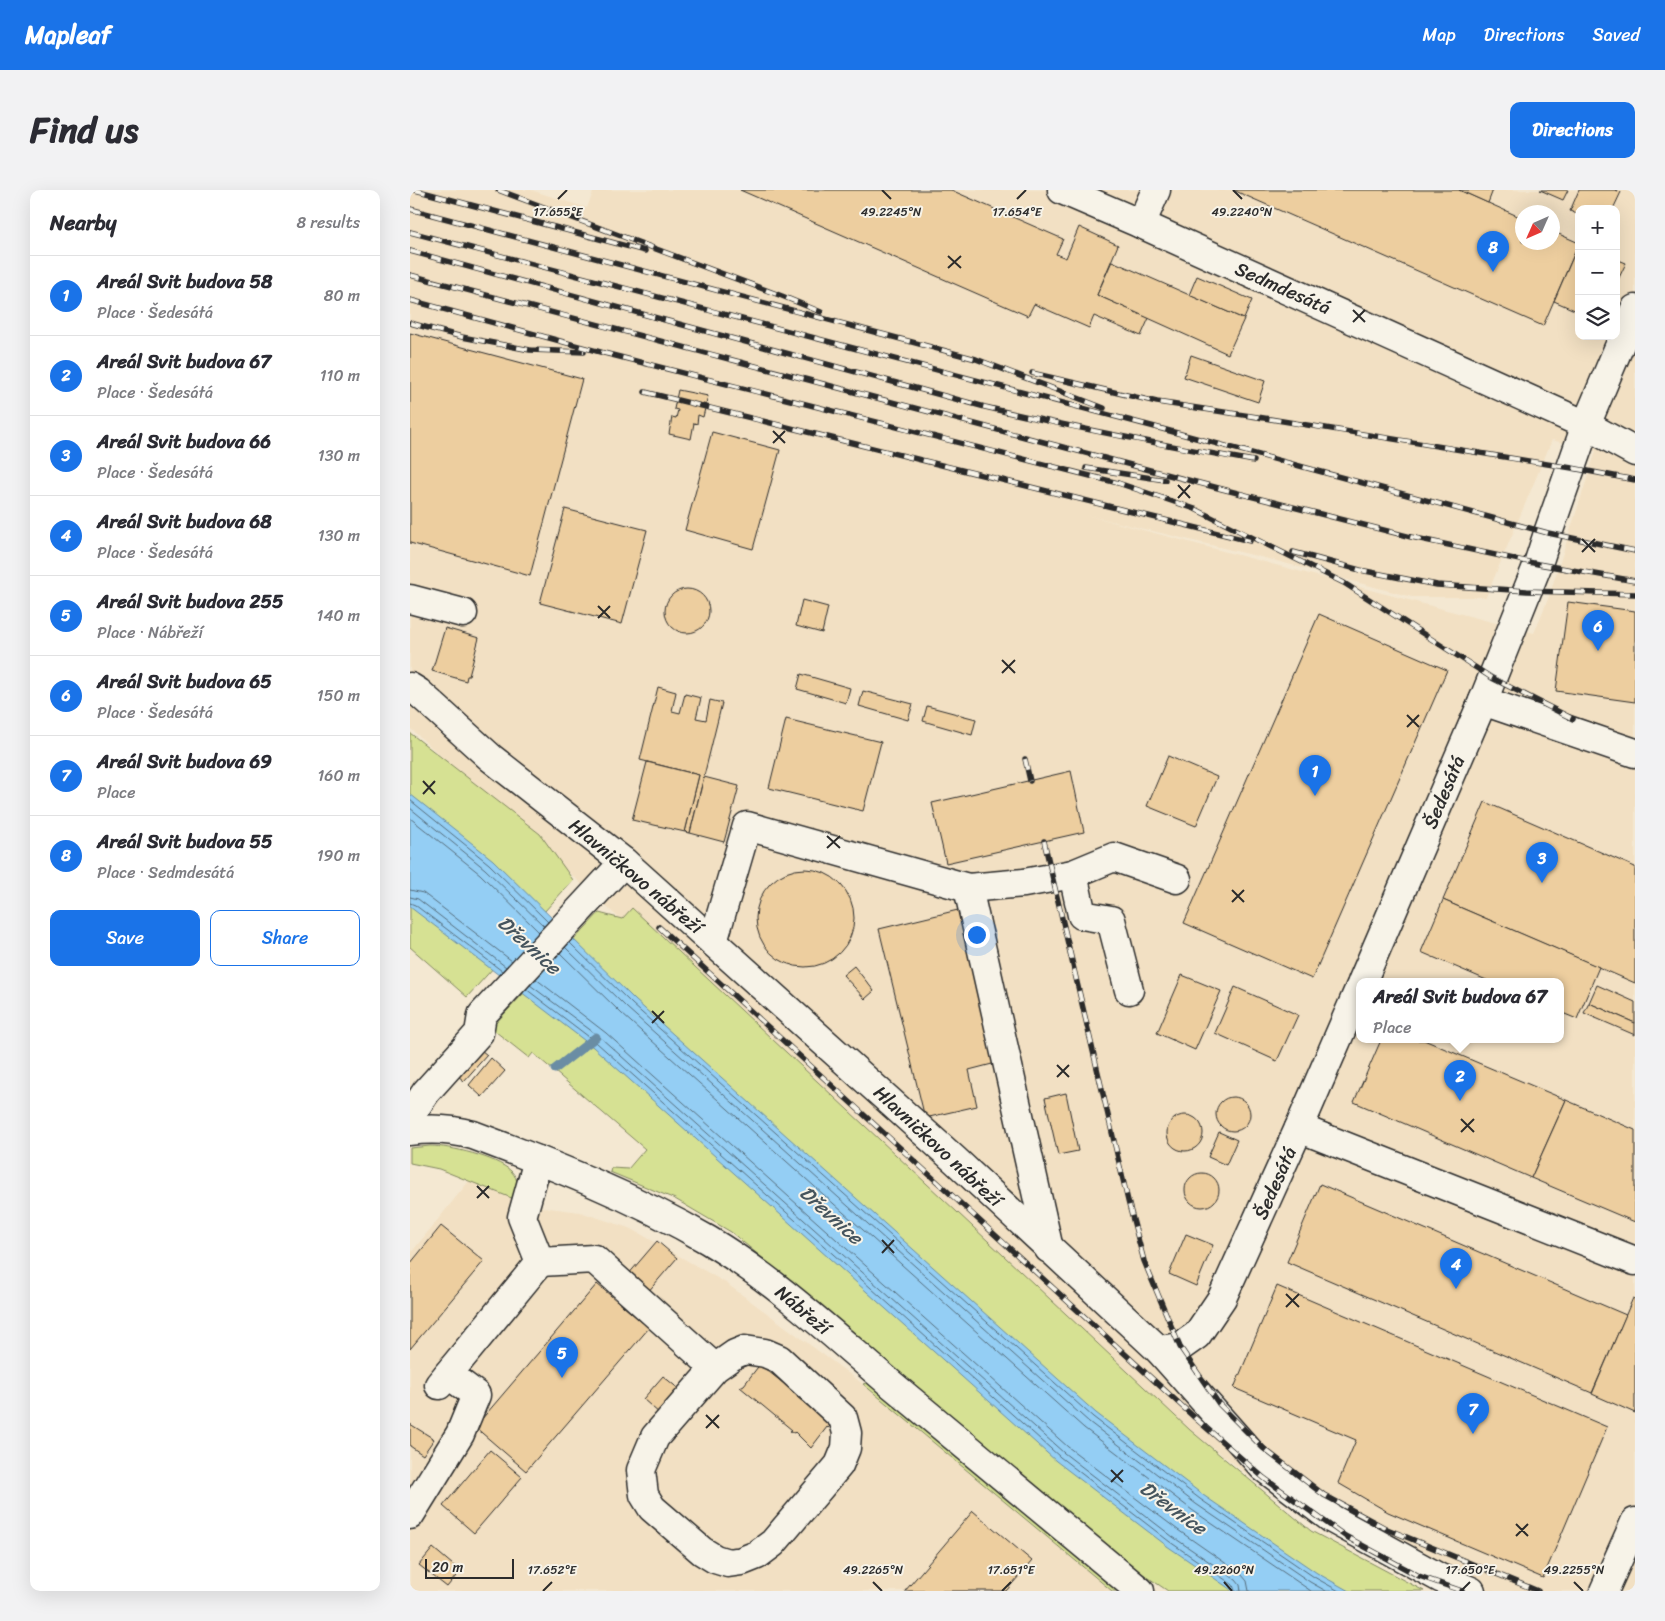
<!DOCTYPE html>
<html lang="en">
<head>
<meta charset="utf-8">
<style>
  :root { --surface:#fff; --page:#f2f2f3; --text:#2b2b33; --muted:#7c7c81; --line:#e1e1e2; --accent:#1a73e8 }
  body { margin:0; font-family:Sriracha,sans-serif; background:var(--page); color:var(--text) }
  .controls { position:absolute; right:15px; top:15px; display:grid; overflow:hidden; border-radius:10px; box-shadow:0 5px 20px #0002 }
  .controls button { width:45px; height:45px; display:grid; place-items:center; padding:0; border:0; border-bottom:1px solid var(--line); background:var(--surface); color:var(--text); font:25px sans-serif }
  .compass { position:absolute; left:1105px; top:15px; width:45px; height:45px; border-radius:50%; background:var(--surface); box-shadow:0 5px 20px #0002; rotate:225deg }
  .scale { position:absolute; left:15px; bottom:12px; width:89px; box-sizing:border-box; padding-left:5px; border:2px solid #2b2b2b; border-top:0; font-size:14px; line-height:18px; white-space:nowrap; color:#2b2b2b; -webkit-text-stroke:4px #f7f3e8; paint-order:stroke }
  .you { position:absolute; left:566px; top:744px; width:18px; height:18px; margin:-12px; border:4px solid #fff; border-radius:50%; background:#1a73e8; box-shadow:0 0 0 8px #1a73e833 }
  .badge { display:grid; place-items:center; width:32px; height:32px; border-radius:50%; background:var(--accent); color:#fff; font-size:16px; font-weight:700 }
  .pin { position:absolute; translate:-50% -41px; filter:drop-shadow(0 1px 2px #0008) }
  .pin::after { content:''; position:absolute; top:26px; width:18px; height:15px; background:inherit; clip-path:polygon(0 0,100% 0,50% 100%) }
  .popup { position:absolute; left:946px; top:788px; width:208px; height:65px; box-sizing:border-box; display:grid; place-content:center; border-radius:10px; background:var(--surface); filter:drop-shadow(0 1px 4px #0005); font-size:16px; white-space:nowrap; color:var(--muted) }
  .popup b { font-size:19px; color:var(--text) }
  .popup::after { content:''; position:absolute; left:50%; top:100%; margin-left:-10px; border:10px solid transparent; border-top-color:var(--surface) }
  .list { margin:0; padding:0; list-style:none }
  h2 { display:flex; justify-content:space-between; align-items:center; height:65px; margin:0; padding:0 20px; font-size:21px }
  h2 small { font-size:16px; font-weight:400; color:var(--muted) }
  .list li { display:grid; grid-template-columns:32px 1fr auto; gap:15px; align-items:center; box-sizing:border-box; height:80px; padding:0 20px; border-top:1px solid var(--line) }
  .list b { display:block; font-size:19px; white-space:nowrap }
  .list p { margin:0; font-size:16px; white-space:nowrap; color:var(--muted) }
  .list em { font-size:16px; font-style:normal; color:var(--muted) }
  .actions { display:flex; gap:10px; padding:15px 20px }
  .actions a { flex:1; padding:11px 0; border:1px solid var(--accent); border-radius:10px; text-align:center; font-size:18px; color:var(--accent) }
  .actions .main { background:var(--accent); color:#fff }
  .icon { flex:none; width:28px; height:28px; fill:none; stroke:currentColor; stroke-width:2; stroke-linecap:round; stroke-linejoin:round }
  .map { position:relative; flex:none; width:1225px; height:1401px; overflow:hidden; border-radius:10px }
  header { display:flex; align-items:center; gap:30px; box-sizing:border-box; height:70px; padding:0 25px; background:var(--accent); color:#fff }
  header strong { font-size:24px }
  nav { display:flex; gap:28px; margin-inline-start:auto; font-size:18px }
  .intro { display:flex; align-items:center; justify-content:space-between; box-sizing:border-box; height:120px; padding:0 30px }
  h1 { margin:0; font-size:35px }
  .button { padding:12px 22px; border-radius:10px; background:var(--accent); color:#fff; font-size:18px; font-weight:700 }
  main { display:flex; gap:30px; padding:0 30px }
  aside { flex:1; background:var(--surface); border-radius:10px; box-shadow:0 5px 20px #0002 }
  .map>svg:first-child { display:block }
  .built { fill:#f2e0c3; fill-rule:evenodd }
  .green { fill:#d6e193; stroke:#80865f }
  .water { fill:#94cef4; stroke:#6a8da4 }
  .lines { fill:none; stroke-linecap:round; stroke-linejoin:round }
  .shore { stroke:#556c7b; stroke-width:1 }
  .stream { stroke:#6a8da4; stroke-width:9 }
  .building { fill:#edce9f; stroke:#2b2b2b }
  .minor-casing { stroke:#2b2b2b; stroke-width:31 }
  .minor { stroke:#f7f3e8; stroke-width:28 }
  .rail-casing { stroke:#2b2b2b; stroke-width:5.5 }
  .rail { stroke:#f7f3e8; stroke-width:4; stroke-dasharray:11; stroke-linecap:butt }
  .ticks { fill:none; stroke:#2b2b2b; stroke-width:2 }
  .labels { text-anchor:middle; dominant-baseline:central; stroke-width:4; stroke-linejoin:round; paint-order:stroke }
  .street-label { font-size:19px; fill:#2b2b2b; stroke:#f7f3e8 }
  .water-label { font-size:20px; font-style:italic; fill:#45545d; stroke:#f7f3e8 }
  .ticks-label { font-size:12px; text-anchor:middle; fill:#2b2b2b; stroke:#f7f3e8; stroke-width:4; stroke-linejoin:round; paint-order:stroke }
</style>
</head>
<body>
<header>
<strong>Mapleaf</strong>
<nav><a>Map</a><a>Directions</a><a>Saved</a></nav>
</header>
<div class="intro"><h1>Find us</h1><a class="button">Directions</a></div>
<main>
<aside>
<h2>Nearby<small>8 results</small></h2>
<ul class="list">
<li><span class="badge">1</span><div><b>Areál Svit budova 58</b><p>Place · Šedesátá</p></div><em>80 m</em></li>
<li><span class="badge">2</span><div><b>Areál Svit budova 67</b><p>Place · Šedesátá</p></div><em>110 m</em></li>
<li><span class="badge">3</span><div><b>Areál Svit budova 66</b><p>Place · Šedesátá</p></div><em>130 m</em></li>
<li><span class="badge">4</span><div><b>Areál Svit budova 68</b><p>Place · Šedesátá</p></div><em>130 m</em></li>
<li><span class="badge">5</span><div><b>Areál Svit budova 255</b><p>Place · Nábřeží</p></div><em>140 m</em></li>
<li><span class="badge">6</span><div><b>Areál Svit budova 65</b><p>Place · Šedesátá</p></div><em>150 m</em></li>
<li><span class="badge">7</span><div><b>Areál Svit budova 69</b><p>Place</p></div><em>160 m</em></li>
<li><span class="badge">8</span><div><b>Areál Svit budova 55</b><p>Place · Sedmdesátá</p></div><em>190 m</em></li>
</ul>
<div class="actions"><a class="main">Save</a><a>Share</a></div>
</aside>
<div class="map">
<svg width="1225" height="1401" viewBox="0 0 1225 1401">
  <rect width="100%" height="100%" fill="#f4e8d2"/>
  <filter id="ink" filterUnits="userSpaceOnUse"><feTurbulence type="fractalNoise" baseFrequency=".02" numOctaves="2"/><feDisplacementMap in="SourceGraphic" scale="10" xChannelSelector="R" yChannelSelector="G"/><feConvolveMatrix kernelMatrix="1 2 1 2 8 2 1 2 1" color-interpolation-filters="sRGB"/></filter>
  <g filter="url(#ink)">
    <g class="built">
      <path d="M0 0H121L177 18 184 0H1225V1401H1020L900 1332 732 1204 0 538ZM1169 19H1206V146H1169ZM1112 22H1142V52H1112ZM1142 250 1186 261 1138 409 1124 443 676 325 863 370 1002 407H1076ZM950 792H1150V850H950Z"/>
      <polygon points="59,991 109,1011 132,1017 170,1022 222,1039 316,1093 453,1194 702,1401 0,1401 0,1064"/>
    </g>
    <g class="green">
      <polygon points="0,543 130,644 163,690 57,807 0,757"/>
      <polygon points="222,718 780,1240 901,1341 1014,1401 758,1401 696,1359 515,1204 321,1042 265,1009 200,982 201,978 218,979 235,959 123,863 119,868 81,838 189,723 212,729"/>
      <path d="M20 956C40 956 86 967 101 981 109 989 109 1001 109 1011L29 979 0 973V958Z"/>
      <polygon points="462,1191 714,1401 702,1401 453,1194"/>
    </g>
    <polygon class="water" points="0,604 83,670 225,810 686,1223 793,1305 907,1383 939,1401 823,1401 757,1356 646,1271 183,857 0,717"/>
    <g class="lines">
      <g class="shore">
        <polyline points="0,610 79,674 138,732"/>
        <polyline points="0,618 75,679 134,736"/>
        <polyline points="0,628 70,684 129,742"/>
        <polyline points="0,700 13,703 102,771"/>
        <polyline points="0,707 8,709 96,777"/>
        <polyline points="0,713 5,715 92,781"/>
        <polyline points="160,753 222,814 683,1227 790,1309 904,1387 929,1401"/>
        <polyline points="155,757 217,818 679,1232 786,1314 900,1392 916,1401"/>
        <polyline points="150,763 212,824 674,1238 782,1320 901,1401"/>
        <polyline points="126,789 196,843 658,1257 768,1340 831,1384 837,1391 839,1401"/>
        <polyline points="120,795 191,848 654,1263 763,1347 826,1390 830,1395 831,1401"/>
        <polyline points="116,799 187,853 650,1267 760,1352 823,1395 825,1401"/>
      </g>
      <polyline class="stream" points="145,879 186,847"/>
    </g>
    <g class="building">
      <polygon points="330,0 541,0 653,49 646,64 656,68 669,37 708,55 687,105 739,128 731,146 684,126 679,138 624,114 618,126"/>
      <polygon points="823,0 1049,0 1112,28 1112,52 1142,52 1142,41 1169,53 1133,136"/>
      <polygon points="1049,0 1083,0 1078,13"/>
      <polygon points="1130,0 1158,0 1153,10"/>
      <polygon points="1169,0 1205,0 1211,2 1203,19 1169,19 1169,25 1160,21"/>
      <polygon points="1169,53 1169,122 1144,111"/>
      <polygon points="1206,69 1216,73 1206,94"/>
      <polygon points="702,71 834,129 818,164 687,105"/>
      <polygon points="787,86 842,110 834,129 779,105"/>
      <polygon points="0,143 172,189 120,386 0,353"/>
      <polygon points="781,165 855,191 848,212 774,187"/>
      <polygon points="268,200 298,206 293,227 288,225 287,234 284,233 281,249 259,244 262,227 266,228 268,220 264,219"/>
      <polygon points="302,242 370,260 343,359 275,340"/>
      <polygon points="155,319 237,340 212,434 130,413"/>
      <circle cx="277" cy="421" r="22"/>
      <polygon points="392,410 418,417 412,443 386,436"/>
      <polygon points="1158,412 1225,421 1225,512 1146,501"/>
      <polygon points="909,424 1037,480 902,789 774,733"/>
      <polygon points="35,438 69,448 59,486 57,486 56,491 22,481"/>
      <polygon points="391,484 440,498 436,513 387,499"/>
      <polygon points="248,497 266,502 262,521 270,523 275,504 291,508 286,528 296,530 300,510 312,513 280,643 275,642 289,585 230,570"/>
      <polygon points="453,501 503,514 498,530 449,516"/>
      <polygon points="517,516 566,529 562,545 513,531"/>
      <polygon points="376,529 471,552 453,621 359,598"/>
      <polygon points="758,566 807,587 786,636 737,616"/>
      <polygon points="237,572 289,585 275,642 222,630"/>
      <polygon points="661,581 674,642 536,673 522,613"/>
      <polygon points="294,587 329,596 314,652 280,643"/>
      <polygon points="1075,612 1225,677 1225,793 1033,710"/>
      <circle cx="395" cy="728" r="49"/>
      <polygon points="1033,710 1189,777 1167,829 1150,822 1150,792 1081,792 1011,762"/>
      <polygon points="548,720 586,873 559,880 567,916 515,928 469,739"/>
      <polygon points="444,776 464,801 455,809 433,785"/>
      <polygon points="772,785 811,801 785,860 747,843"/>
      <polygon points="1187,795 1225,812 1225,833 1179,813"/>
      <polygon points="825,797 888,825 867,871 805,843"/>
      <polygon points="1179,813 1225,833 1225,845 1174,823"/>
      <polygon points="971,850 1014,850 1156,910 1121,988 944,912"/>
      <polygon points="71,860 77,865 54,891 48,886"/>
      <polygon points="81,868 95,881 72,907 59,895"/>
      <polygon points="656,903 668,961 648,965 635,908"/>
      <circle cx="823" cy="924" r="17"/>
      <polygon points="1156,910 1225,940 1225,1032 1121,988"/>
      <circle cx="775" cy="943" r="18"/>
      <polygon points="809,942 827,950 816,975 798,967"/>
      <circle cx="792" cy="1000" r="17"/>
      <polygon points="910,994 1216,1125 1182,1203 877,1072"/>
      <polygon points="31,1036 74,1071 0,1159 0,1074"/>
      <polygon points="776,1044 803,1055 786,1096 759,1084"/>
      <polygon points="247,1051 267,1068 237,1103 217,1086"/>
      <polygon points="187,1094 239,1138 116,1281 65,1237"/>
      <polygon points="867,1096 1197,1237 1133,1388 978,1322 928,1293 946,1250 824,1198"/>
      <polygon points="1223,1108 1225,1109 1225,1223 1182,1204"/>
      <polygon points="351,1173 353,1177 388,1205 387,1207 421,1235 418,1238 417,1237 401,1258 385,1242 384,1243 380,1241 382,1240 330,1197 334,1195"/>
      <polygon points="253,1186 270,1200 250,1224 233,1209"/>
      <polygon points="0,1234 24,1249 13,1265 0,1256"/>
      <polygon points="80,1260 112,1287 64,1343 33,1316"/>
      <polygon points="563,1321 622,1371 596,1401 495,1401"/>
      <polygon points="23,1358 50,1381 37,1397 9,1375"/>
    </g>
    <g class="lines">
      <g class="minor-casing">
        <g id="minor">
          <polyline points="652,0 731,34 1176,235 1225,262"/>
          <polyline points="731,34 746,0"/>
          <polyline points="0,409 53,423"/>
          <polyline points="0,497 8,502 81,568 214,672 545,970 749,1160 853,1277 922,1329 1030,1388 1061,1401"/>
          <polyline points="1073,511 1225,563"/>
          <polyline points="663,684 672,725 701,730 719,800"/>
          <polyline points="558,698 614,693 663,684 704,667 767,689"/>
          <polyline points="303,752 337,636 558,698 639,1059"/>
          <polyline points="952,792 1073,511 1128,374 1138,343 1176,235 1225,119"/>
          <polyline points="0,926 16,902 69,843 72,825 214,672"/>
          <polyline points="889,938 1225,1071"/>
          <path d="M0 941C22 938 41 939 63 945 143 975 224 1007 298 1050 365 1090 422 1144 481 1194 564 1264 647 1333 730 1401"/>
          <polyline points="130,1072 184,1069 305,1178 245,1247 231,1280 234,1305 242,1318 292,1361 305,1369 318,1373 332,1371 347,1365 363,1353 429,1275 436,1258 437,1243 433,1228 369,1169 355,1163 335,1160 325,1164 305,1178"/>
          <polyline points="749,1160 770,1157 787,1145 812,1108 889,938 950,797"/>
          <polyline points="29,1195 130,1072 112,1027 128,970"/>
          <polyline points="0,1325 50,1244 66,1205 38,1184"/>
          <polyline points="1194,1401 1225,1332"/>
        </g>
      </g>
      <use href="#minor" class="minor"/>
      <g class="rail-casing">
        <g id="rail">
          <polyline points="5,0 235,61"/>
          <polyline points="88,0 372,106 411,122"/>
          <polyline points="0,19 566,169 694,218"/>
          <polyline points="0,42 745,237 1138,343 1225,361"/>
          <path d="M0 61 575 217C664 238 754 255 844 271"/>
          <polyline points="0,85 812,299 1001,347 1128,374 1225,391"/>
          <polyline points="0,110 194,163 708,293 785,319 934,393 1082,488 1163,529"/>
          <polyline points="0,133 52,147 120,160 174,162"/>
          <polyline points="622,183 747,212 854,228 1162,278 1225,290"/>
          <polyline points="235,202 840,351"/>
          <polyline points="676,278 755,290"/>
          <polyline points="883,362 950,380 1027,395 1117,401 1225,404"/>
          <polyline points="615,569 620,591"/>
          <polyline points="634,651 718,1011 734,1071 770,1157 809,1214 853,1258 914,1305 977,1339 1128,1401"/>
          <polyline points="249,737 785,1228 854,1288 935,1346 1009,1386 1052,1401"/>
        </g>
      </g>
      <use href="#rail" class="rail"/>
    </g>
  </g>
  <path class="ticks" d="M472 0 481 9M823 0 832 9M148 9 157 0M607 9 616 0M538 66 551 78M538 78 551 66M943 120 955 132M943 132 955 120M363 241 375 253M363 253 375 241M768 295 780 308M768 308 780 295M1172 349 1185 362M1172 362 1185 349M188 416 200 428M188 428 200 416M592 470 605 483M592 483 605 470M997 525 1009 537M997 537 1009 525M13 591 25 604M13 604 25 591M417 646 430 658M417 658 430 646M822 700 834 712M822 712 834 700M242 821 254 833M242 833 254 821M647 875 659 887M647 887 659 875M1051 929 1064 942M1051 942 1064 929M67 996 79 1008M67 1008 79 996M472 1050 484 1063M472 1063 484 1050M876 1104 889 1117M876 1117 889 1104M296 1225 309 1238M296 1238 309 1225M701 1280 713 1292M701 1292 713 1280M1106 1334 1118 1346M1106 1346 1118 1334M463 1392 472 1401M814 1392 822 1401M1164 1392 1173 1401M133 1401 142 1392M592 1401 601 1392M1051 1401 1060 1392"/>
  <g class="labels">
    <g class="street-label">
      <text transform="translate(873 98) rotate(24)">Sedmdesátá</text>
      <text transform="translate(1034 602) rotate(-67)">Šedesátá</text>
      <text transform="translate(226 686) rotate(40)">Hlavničkovo nábřeží</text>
      <text transform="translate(528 956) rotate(43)">Hlavničkovo nábřeží</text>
      <text transform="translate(865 993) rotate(-66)">Šedesátá</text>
      <text transform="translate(393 1120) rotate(40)">Nábřeží</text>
    </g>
    <g class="water-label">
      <text transform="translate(119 755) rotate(42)">Dřevnice</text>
      <text transform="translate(421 1025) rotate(42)">Dřevnice</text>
      <text transform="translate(763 1318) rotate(36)">Dřevnice</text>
    </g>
  </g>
  <g class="ticks-label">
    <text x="148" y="26">17.655°E</text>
    <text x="481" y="26">49.2245°N</text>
    <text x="607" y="26">17.654°E</text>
    <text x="832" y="26">49.2240°N</text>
    <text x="142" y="1384">17.652°E</text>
    <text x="463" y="1384">49.2265°N</text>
    <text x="601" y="1384">17.651°E</text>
    <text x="814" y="1384">49.2260°N</text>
    <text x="1060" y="1384">17.650°E</text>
    <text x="1164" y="1384">49.2255°N</text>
  </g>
</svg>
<div class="controls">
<button>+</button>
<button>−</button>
<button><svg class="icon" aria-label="layers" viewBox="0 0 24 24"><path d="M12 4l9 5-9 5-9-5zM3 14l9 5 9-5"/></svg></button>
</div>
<svg class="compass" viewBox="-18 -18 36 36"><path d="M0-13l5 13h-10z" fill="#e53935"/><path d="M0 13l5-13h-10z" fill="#7c7c81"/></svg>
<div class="scale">20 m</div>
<div class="you"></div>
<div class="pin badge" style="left:905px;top:606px">1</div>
<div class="pin badge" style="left:1050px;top:911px">2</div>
<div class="popup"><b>Areál Svit budova 67</b>Place</div>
<div class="pin badge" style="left:1132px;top:693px">3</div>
<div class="pin badge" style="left:1046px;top:1099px">4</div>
<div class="pin badge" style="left:152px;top:1188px">5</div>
<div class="pin badge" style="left:1188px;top:461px">6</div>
<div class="pin badge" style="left:1063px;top:1244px">7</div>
<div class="pin badge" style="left:1083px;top:82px">8</div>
</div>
</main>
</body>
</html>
